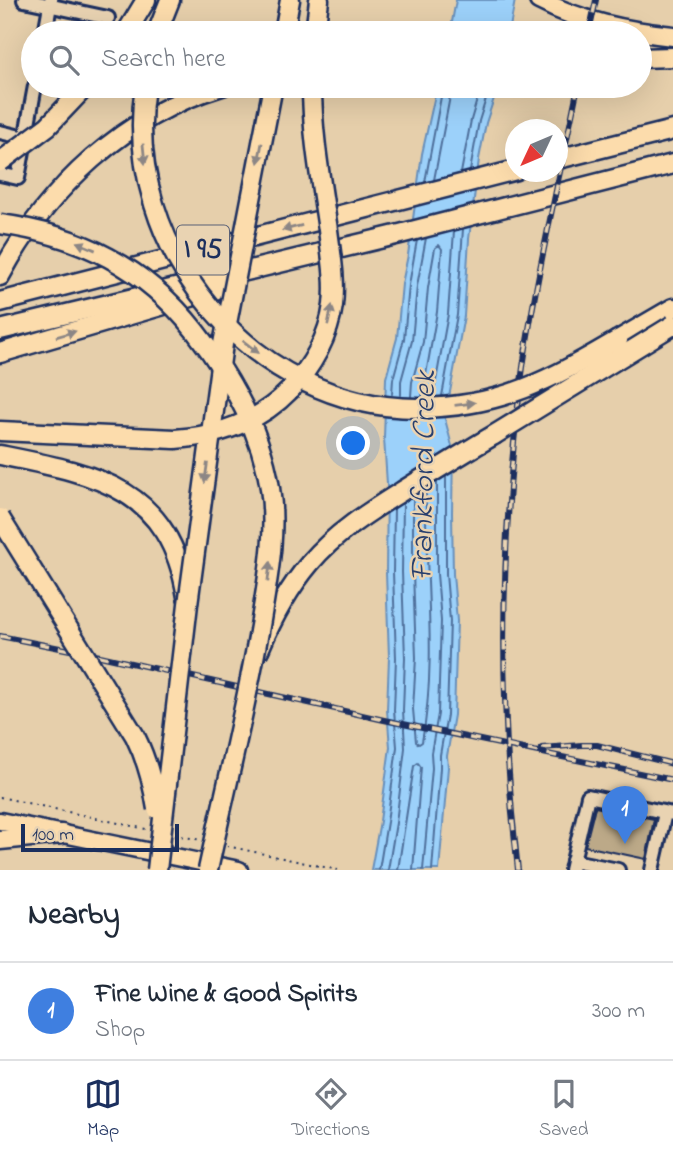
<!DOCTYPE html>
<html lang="en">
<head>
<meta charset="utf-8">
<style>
  :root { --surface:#fff; --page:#f6f6f7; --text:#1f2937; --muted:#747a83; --line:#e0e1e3; --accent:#1b2f5e }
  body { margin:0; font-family:"Indie Flower",sans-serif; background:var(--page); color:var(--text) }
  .compass { position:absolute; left:505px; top:119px; width:63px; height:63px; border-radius:50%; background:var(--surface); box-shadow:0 7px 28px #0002; rotate:226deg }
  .scale { position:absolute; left:21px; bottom:18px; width:158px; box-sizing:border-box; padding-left:7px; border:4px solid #1b2f5e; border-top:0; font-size:19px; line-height:24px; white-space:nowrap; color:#1b2f5e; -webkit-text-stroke:5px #e9d3b2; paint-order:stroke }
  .you { position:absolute; left:354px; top:444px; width:24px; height:24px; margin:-18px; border:5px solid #fff; border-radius:50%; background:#1a73e8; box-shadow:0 0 0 10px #1a73e833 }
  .badge { display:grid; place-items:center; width:46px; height:46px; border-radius:50%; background:var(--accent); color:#fff; font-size:23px; font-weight:700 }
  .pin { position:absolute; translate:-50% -58px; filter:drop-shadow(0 2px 4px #0008) }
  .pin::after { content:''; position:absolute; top:37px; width:24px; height:21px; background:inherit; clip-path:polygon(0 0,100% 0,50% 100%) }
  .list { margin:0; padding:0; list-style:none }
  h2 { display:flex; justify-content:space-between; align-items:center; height:91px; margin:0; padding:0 28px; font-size:30px }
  h2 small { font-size:23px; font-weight:400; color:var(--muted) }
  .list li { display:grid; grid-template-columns:46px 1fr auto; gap:21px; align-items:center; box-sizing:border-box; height:98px; padding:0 28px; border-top:2px solid var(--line) }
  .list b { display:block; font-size:26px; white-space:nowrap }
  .list p { margin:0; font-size:23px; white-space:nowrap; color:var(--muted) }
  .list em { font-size:23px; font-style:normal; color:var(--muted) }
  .icon { flex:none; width:38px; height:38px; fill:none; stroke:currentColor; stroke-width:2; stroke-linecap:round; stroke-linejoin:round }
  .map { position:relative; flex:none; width:673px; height:870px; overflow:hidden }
  .search { position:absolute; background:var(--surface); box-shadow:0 7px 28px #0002; left:21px; right:21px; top:21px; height:77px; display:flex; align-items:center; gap:18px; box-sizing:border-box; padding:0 24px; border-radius:38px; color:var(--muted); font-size:26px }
  .sheet { height:189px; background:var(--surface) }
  nav { display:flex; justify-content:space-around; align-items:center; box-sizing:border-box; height:98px; border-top:2px solid var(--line); background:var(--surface); font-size:19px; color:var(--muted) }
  nav a { display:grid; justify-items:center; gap:4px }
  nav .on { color:var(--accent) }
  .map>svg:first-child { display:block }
  .water { fill:#9cd1fa; stroke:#6890bc; stroke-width:2 }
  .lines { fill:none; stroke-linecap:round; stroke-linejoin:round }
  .shore { stroke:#4f709c; stroke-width:2 }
  .building { fill:#bca988; stroke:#1b2f5e; stroke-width:2 }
  .minor-casing { stroke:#1b2f5e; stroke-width:18 }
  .major-casing { stroke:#1b2f5e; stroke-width:21 }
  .highway-casing { stroke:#1b2f5e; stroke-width:23 }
  .path { stroke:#1b2f5e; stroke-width:2; stroke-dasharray:2 5; stroke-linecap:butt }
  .minor { stroke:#e9d3b2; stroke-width:12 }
  .major { stroke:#fcdcac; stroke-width:16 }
  .highway { stroke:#fcdcac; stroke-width:18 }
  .rail-casing { stroke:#1b2f5e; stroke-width:6 }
  .rail { stroke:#e9d3b2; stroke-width:3.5; stroke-dasharray:10; stroke-linecap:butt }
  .highway-bridge-casing { stroke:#1b2f5e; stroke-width:23; stroke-linecap:butt }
  .highway-bridge { stroke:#fcdcac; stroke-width:18 }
  .oneway { fill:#8c8685 }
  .labels { text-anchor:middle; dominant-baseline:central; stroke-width:5; stroke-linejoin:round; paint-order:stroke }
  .shield { fill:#e9d3b2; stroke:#596077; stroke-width:2 }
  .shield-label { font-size:28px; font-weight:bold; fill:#1b2f5e }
  .water-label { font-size:32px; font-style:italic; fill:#283f6e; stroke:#e9d3b2 }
</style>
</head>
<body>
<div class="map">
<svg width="673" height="870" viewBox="0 0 673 870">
  <rect width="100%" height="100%" fill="#e6cfab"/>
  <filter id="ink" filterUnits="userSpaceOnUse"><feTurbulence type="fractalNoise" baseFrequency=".0143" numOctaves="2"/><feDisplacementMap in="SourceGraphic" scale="14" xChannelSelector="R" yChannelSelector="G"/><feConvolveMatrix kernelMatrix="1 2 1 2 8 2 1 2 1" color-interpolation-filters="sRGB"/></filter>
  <g filter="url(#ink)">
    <g class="water">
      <polygon points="456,0 515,0 509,33 450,33"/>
      <polygon points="437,86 498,86 486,123 479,159 469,239 464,316 445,419 453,450 452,513 453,574 457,621 454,715 447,756 448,767 439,870 371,870 380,821 390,747 387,710 389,657 386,573 387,484 384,438 386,378 397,338 402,284 408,255 422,154"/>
    </g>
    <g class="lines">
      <g class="shore">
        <polyline points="470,171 479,121 490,86"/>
        <polyline points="461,173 471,120 481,86"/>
        <polyline points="434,180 452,86"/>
        <polyline points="425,182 443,86"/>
        <polyline points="392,394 393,379 404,339 409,285 417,240"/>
        <polyline points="401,395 401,381 412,341 417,286 426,238"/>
        <polyline points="411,396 412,382 423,342 428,288 435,248 439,245 442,249 437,312 422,397"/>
        <polyline points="442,396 457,315 463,229"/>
        <polyline points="433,397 448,314 454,231"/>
        <path d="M413 496V572L416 658 413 709 416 742 419 744 422 742C438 658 424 573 426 488"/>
        <polyline points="379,870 387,822 397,747 394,710 396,658 393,572 394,509"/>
        <polyline points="388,870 396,823 405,748 403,710 405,658 402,572 403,503"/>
        <polyline points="398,870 414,766 418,763 421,767 413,870"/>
        <polyline points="423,870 432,768 431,753 438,714 441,621 437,574 437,482"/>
        <polyline points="432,870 440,768 440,755 447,715 450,621 446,574 446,476"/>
      </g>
    </g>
    <polygon class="building" points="595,807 654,819 646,859 585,846"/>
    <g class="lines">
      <g class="minor-casing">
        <g id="minor">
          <polyline points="24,0 108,18"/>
          <polyline points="45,33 51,0"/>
          <polyline points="0,132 25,138"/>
          <polyline points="0,174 18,178 35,86"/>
          <polyline points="573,861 618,870"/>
          <polyline points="571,870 588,796 673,814"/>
          <polyline points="652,870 665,813"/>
        </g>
      </g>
      <g class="major-casing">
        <polyline id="major" points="0,821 239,870"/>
      </g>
      <g class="highway-casing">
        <g id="highway">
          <path d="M539 0C581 22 626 31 673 36"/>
          <polyline points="126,33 146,0"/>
          <polyline points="157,33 170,0"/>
          <polyline points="284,33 290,0"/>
          <polyline points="315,33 319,0"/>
          <polyline points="640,58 673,57"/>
          <polyline points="558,159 673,130"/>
          <path d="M0 276C47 188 125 115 222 86"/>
          <polyline points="0,302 516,170"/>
          <polyline points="0,330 400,234 673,164"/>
          <polyline points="618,340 673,308"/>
          <polyline points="0,353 215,290"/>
          <polyline points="0,431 175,439"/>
          <path d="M0 455C95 474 169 486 187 597"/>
          <path d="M259 650C272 619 288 589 310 563 337 531 372 510 407 488 436 470 465 452 494 435"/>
          <polyline points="0,840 62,834"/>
        </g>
      </g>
      <g class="path">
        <polyline points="0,797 146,829"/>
        <polyline points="175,835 201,840"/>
        <polyline points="227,846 338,870"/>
      </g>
      <use href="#minor" class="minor"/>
      <use href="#major" class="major"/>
      <use href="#highway" class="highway"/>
      <g class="rail-casing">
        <g id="rail">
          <polyline points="589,33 596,0"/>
          <polyline points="0,636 100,656 384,720 673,780"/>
          <polyline points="542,748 582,745 597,745 673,764"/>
          <path d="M518 870C498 704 500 533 523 367 537 272 559 179 578 86"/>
        </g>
      </g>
      <use href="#rail" class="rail"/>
      <g class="highway-bridge-casing">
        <g id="highway-bridge">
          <path d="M145 86C120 247 254 410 420 408 501 407 550 380 618 340"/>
          <polyline points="0,162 48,126 86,86"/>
          <path d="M0 224C80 235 145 267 195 331 230 376 261 431 270 488 277 532 268 577 261 620 247 704 226 787 208 870"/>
          <polyline points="494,435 673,325"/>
          <path d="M175 439C219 436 259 422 290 390 312 367 329 336 333 305 336 280 331 254 328 230 321 182 312 134 312 86"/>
          <path d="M0 518 135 736C147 760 153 783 157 809"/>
          <polyline points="157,870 188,604 223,344 273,86"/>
        </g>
      </g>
      <use href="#highway-bridge" class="highway-bridge"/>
    </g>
    <defs><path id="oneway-solid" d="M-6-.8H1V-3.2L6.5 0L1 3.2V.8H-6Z" transform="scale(1.75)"/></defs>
    <g class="oneway">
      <use href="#oneway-solid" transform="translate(260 153) rotate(101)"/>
      <use href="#oneway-solid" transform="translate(144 154) rotate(84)"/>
      <use href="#oneway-solid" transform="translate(292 228) rotate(166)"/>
      <use href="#oneway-solid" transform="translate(86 246) rotate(-157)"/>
      <use href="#oneway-solid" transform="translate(330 315) rotate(-78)"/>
      <use href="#oneway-solid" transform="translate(66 334) rotate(-16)"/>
      <use href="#oneway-solid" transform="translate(251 347) rotate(38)"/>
      <use href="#oneway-solid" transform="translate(465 404) rotate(-7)"/>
      <use href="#oneway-solid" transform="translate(206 473) rotate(98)"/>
      <use href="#oneway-solid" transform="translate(269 572) rotate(-83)"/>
    </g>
  </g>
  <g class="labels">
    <rect class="shield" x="177" y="225.5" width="52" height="49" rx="5"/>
    <g class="shield-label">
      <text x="203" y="250">I 95</text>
    </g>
    <g class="water-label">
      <text transform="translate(425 476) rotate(-89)">Frankford Creek</text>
    </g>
  </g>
</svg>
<svg class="compass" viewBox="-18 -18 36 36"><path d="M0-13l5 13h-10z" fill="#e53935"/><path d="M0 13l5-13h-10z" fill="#747a83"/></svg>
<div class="scale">100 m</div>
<div class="you"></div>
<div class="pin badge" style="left:625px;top:844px;background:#3f7fe0">1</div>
<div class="search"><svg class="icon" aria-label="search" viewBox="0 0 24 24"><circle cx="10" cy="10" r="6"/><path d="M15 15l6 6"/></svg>Search here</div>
</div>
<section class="sheet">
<h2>Nearby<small></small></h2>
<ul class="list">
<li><span class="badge" style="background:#3f7fe0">1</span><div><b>Fine Wine &amp; Good Spirits</b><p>Shop</p></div><em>300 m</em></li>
</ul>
</section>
<nav>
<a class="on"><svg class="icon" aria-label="map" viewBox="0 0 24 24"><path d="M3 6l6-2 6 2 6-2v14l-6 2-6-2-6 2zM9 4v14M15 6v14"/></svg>Map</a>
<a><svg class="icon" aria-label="directions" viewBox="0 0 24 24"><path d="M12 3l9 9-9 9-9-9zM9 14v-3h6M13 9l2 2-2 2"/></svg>Directions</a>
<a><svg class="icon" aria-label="saved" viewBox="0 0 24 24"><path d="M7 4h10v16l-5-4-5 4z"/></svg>Saved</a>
</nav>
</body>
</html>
